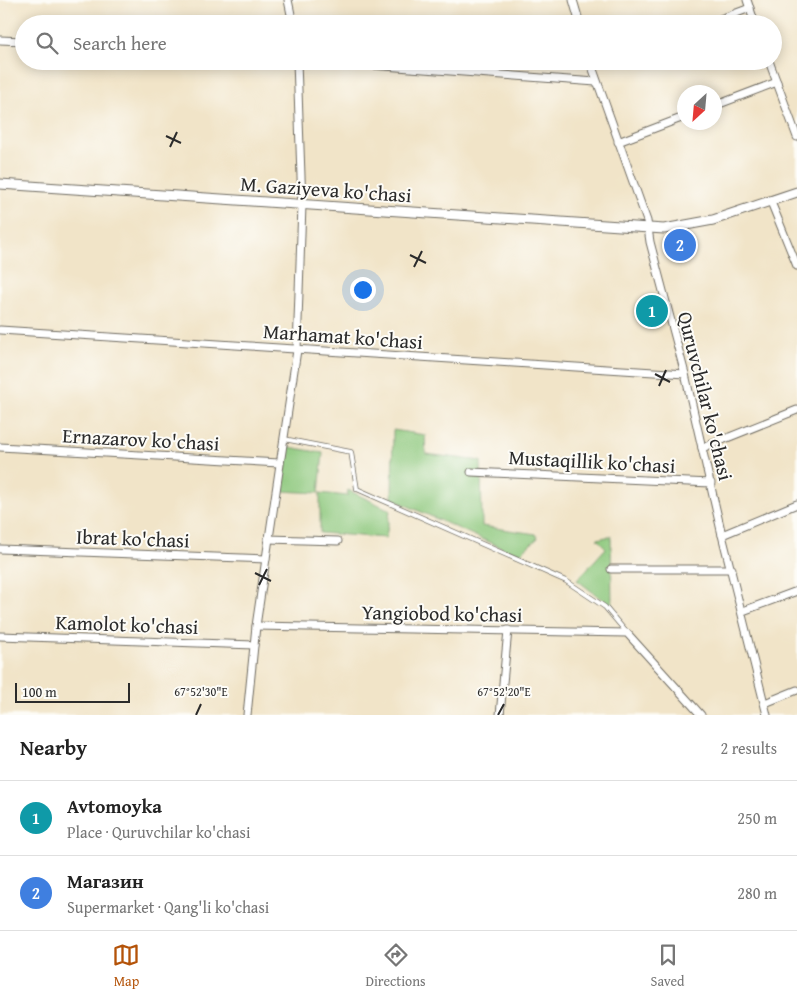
<!DOCTYPE html>
<html lang="en">
<head>
<meta charset="utf-8">
<style>
  :root { --surface:#fff; --page:#f2f2f2; --text:#222; --muted:#767676; --line:#e0e0e0; --accent:#b45309 }
  body { margin:0; font-family:"Gentium Book Plus",serif; background:var(--page); color:var(--text) }
  .compass { position:absolute; left:677px; top:85px; width:45px; height:45px; border-radius:50%; background:var(--surface); box-shadow:0 2px 12px #0003; rotate:206deg }
  .scale { position:absolute; left:15px; bottom:12px; width:115px; box-sizing:border-box; padding-left:5px; border:2px solid #2b2b2b; border-top:0; font-size:14px; line-height:18px; white-space:nowrap; color:#2b2b2b; -webkit-text-stroke:4px #fdfcf7; paint-order:stroke }
  .you { position:absolute; left:362px; top:289px; width:18px; height:18px; margin:-12px; border:4px solid #fff; border-radius:50%; background:#1a73e8; box-shadow:0 0 0 8px #1a73e833 }
  .badge { display:grid; place-items:center; width:32px; height:32px; border-radius:50%; background:var(--accent); color:#fff; font-size:16px; font-weight:700 }
  .pin { position:absolute; translate:-50% -50%; border:2px solid #fff; box-shadow:0 1px 5px #0006 }
  .list { margin:0; padding:0; list-style:none }
  h2 { display:flex; justify-content:space-between; align-items:center; height:65px; margin:0; padding:0 20px; font-size:21px }
  h2 small { font-size:16px; font-weight:400; color:var(--muted) }
  .list li { display:grid; grid-template-columns:32px 1fr auto; gap:15px; align-items:center; box-sizing:border-box; height:75px; padding:0 20px; border-top:1px solid var(--line) }
  .list b { display:block; font-size:19px; white-space:nowrap }
  .list p { margin:0; font-size:16px; white-space:nowrap; color:var(--muted) }
  .list em { font-size:16px; font-style:normal; color:var(--muted) }
  .icon { flex:none; width:28px; height:28px; fill:none; stroke:currentColor; stroke-width:2; stroke-linecap:round; stroke-linejoin:round }
  .map { position:relative; flex:none; width:797px; height:715px; overflow:hidden }
  .search { position:absolute; background:var(--surface); box-shadow:0 2px 12px #0003; left:15px; right:15px; top:15px; height:55px; display:flex; align-items:center; gap:12px; box-sizing:border-box; padding:0 18px; border-radius:28px; color:var(--muted); font-size:19px }
  .sheet { height:215px; background:var(--surface) }
  nav { display:flex; justify-content:space-around; align-items:center; box-sizing:border-box; height:70px; border-top:1px solid var(--line); background:var(--surface); font-size:14px; color:var(--muted) }
  nav a { display:grid; justify-items:center; gap:2px }
  nav .on { color:var(--accent) }
  .map>svg:first-child { display:block }
  .green { fill:#8dc87d; stroke:#5c7a54 }
  .lines { fill:none; stroke-linecap:round; stroke-linejoin:round }
  .service-casing { stroke:#706c62; stroke-width:5.5 }
  .minor-casing { stroke:#706c62; stroke-width:9 }
  .tertiary-casing { stroke:#706c62; stroke-width:11 }
  .service { stroke:#fff; stroke-width:4 }
  .minor { stroke:#fff; stroke-width:7 }
  .tertiary { stroke:#fff; stroke-width:9 }
  .ticks { fill:none; stroke:#2b2b2b; stroke-width:2 }
  .labels { text-anchor:middle; dominant-baseline:central; stroke-width:4; stroke-linejoin:round; paint-order:stroke }
  .street-label { font-size:20px; fill:#2b2b2b; stroke:#fdfcf7 }
  .ticks-label { font-size:12px; text-anchor:middle; fill:#2b2b2b; stroke:#fdfcf7; stroke-width:4; stroke-linejoin:round; paint-order:stroke }
</style>
</head>
<body>
<div class="map">
<svg width="797" height="715" viewBox="0 0 797 715">
  <rect width="100%" height="100%" fill="#fdfcf7"/>
  <filter id="ink" filterUnits="userSpaceOnUse"><feTurbulence type="fractalNoise" baseFrequency=".02" numOctaves="2"/><feDisplacementMap in="SourceGraphic" scale="10" xChannelSelector="R" yChannelSelector="G"/><feConvolveMatrix kernelMatrix="1 2 1 2 8 2 1 2 1" color-interpolation-filters="sRGB"/></filter>
  <filter id="wash" filterUnits="userSpaceOnUse"><feTurbulence type="fractalNoise" baseFrequency=".0096" numOctaves="4" result="noise"/><feDisplacementMap in="SourceGraphic" scale="20" xChannelSelector="R" yChannelSelector="G"/><feGaussianBlur stdDeviation="1.12" result="paint"/><feColorMatrix in="noise" values="0 0 0 0 0 0 0 0 0 0 0 0 0 0 0 0 0 1.4 0 .05"/><feComposite in="paint" operator="in"/></filter>
  <g filter="url(#wash)">
    <rect width="100%" height="100%" fill="#f1e4c8"/>
    <g class="green">
      <polygon points="393,430 425,435 426,454 481,461 482,526 536,534 538,538 518,555 392,499"/>
      <polygon points="289,447 323,453 319,493 280,491"/>
      <polygon points="348,490 390,510 386,538 320,533 320,493 347,496"/>
      <polygon points="611,536 612,607 577,580 606,548 597,539"/>
    </g>
  </g>
  <g filter="url(#ink)">
    <g class="lines">
      <g class="service-casing">
        <polyline id="service" points="284,439 351,452 357,489 566,581 605,607 627,633"/>
      </g>
      <g class="minor-casing">
        <g id="minor">
          <polyline points="288,0 293,24"/>
          <polyline points="573,0 580,24"/>
          <polyline points="747,0 755,24"/>
          <polyline points="707,24 750,8"/>
          <polyline points="0,40 24,41"/>
          <polyline points="318,61 596,82"/>
          <polyline points="590,61 647,221 650,242 685,374 722,535 767,715"/>
          <polyline points="769,61 797,137"/>
          <polyline points="592,66 606,61"/>
          <polyline points="714,106 777,82"/>
          <polyline points="618,142 684,117"/>
          <polyline points="771,202 797,266"/>
          <polyline points="0,330 685,374"/>
          <polyline points="0,447 279,463"/>
          <polyline points="702,448 797,410"/>
          <polyline points="471,472 711,483"/>
          <polyline points="722,535 797,504"/>
          <polyline points="268,539 338,541"/>
          <polyline points="0,549 266,559"/>
          <polyline points="611,569 732,569"/>
          <polyline points="743,611 797,591"/>
          <polyline points="256,626 627,633 701,715"/>
          <polyline points="0,636 254,645"/>
          <polyline points="765,703 797,690"/>
          <polyline points="247,715 256,626 297,350 302,205 297,61"/>
          <polyline points="500,715 508,630"/>
        </g>
      </g>
      <g class="tertiary-casing">
        <polyline id="tertiary" points="0,184 664,229 713,220 797,192"/>
      </g>
      <use href="#service" class="service"/>
      <use href="#minor" class="minor"/>
      <use href="#tertiary" class="tertiary"/>
    </g>
  </g>
  <path class="ticks" d="M166 136 181 143M170 147 177 132M410 255 426 263M414 267 422 251M655 374 670 382M659 386 666 370M255 573 271 581M259 585 267 569M196 715 201 704M498 715 504 704"/>
  <g class="labels">
    <g class="street-label">
      <text transform="translate(326 189) rotate(4)">M. Gaziyeva ko'chasi</text>
      <text transform="translate(343 336) rotate(4)">Marhamat ko'chasi</text>
      <text transform="translate(706 396) rotate(76)">Quruvchilar ko'chasi</text>
      <text transform="translate(141 439) rotate(3)">Ernazarov ko'chasi</text>
      <text transform="translate(592 461) rotate(3)">Mustaqillik ko'chasi</text>
      <text transform="translate(133 538) rotate(2)">Ibrat ko'chasi</text>
      <text transform="translate(442 613) rotate(1)">Yangiobod ko'chasi</text>
      <text transform="translate(127 624) rotate(2)">Kamolot ko'chasi</text>
    </g>
  </g>
  <g class="ticks-label">
    <text x="201" y="696">67°52'30"E</text>
    <text x="504" y="696">67°52'20"E</text>
  </g>
</svg>
<svg class="compass" viewBox="-18 -18 36 36"><path d="M0-13l5 13h-10z" fill="#e53935"/><path d="M0 13l5-13h-10z" fill="#767676"/></svg>
<div class="scale">100 m</div>
<div class="you"></div>
<div class="pin badge" style="left:652px;top:311px;background:#0f9aa8">1</div>
<div class="pin badge" style="left:680px;top:245px;background:#3f7fe0">2</div>
<div class="search"><svg class="icon" aria-label="search" viewBox="0 0 24 24"><circle cx="10" cy="10" r="6"/><path d="M15 15l6 6"/></svg>Search here</div>
</div>
<section class="sheet">
<h2>Nearby<small>2 results</small></h2>
<ul class="list">
<li><span class="badge" style="background:#0f9aa8">1</span><div><b>Avtomoyka</b><p>Place · Quruvchilar ko'chasi</p></div><em>250 m</em></li>
<li><span class="badge" style="background:#3f7fe0">2</span><div><b>Магазин</b><p>Supermarket · Qang'li ko'chasi</p></div><em>280 m</em></li>
</ul>
</section>
<nav>
<a class="on"><svg class="icon" aria-label="map" viewBox="0 0 24 24"><path d="M3 6l6-2 6 2 6-2v14l-6 2-6-2-6 2zM9 4v14M15 6v14"/></svg>Map</a>
<a><svg class="icon" aria-label="directions" viewBox="0 0 24 24"><path d="M12 3l9 9-9 9-9-9zM9 14v-3h6M13 9l2 2-2 2"/></svg>Directions</a>
<a><svg class="icon" aria-label="saved" viewBox="0 0 24 24"><path d="M7 4h10v16l-5-4-5 4z"/></svg>Saved</a>
</nav>
</body>
</html>
